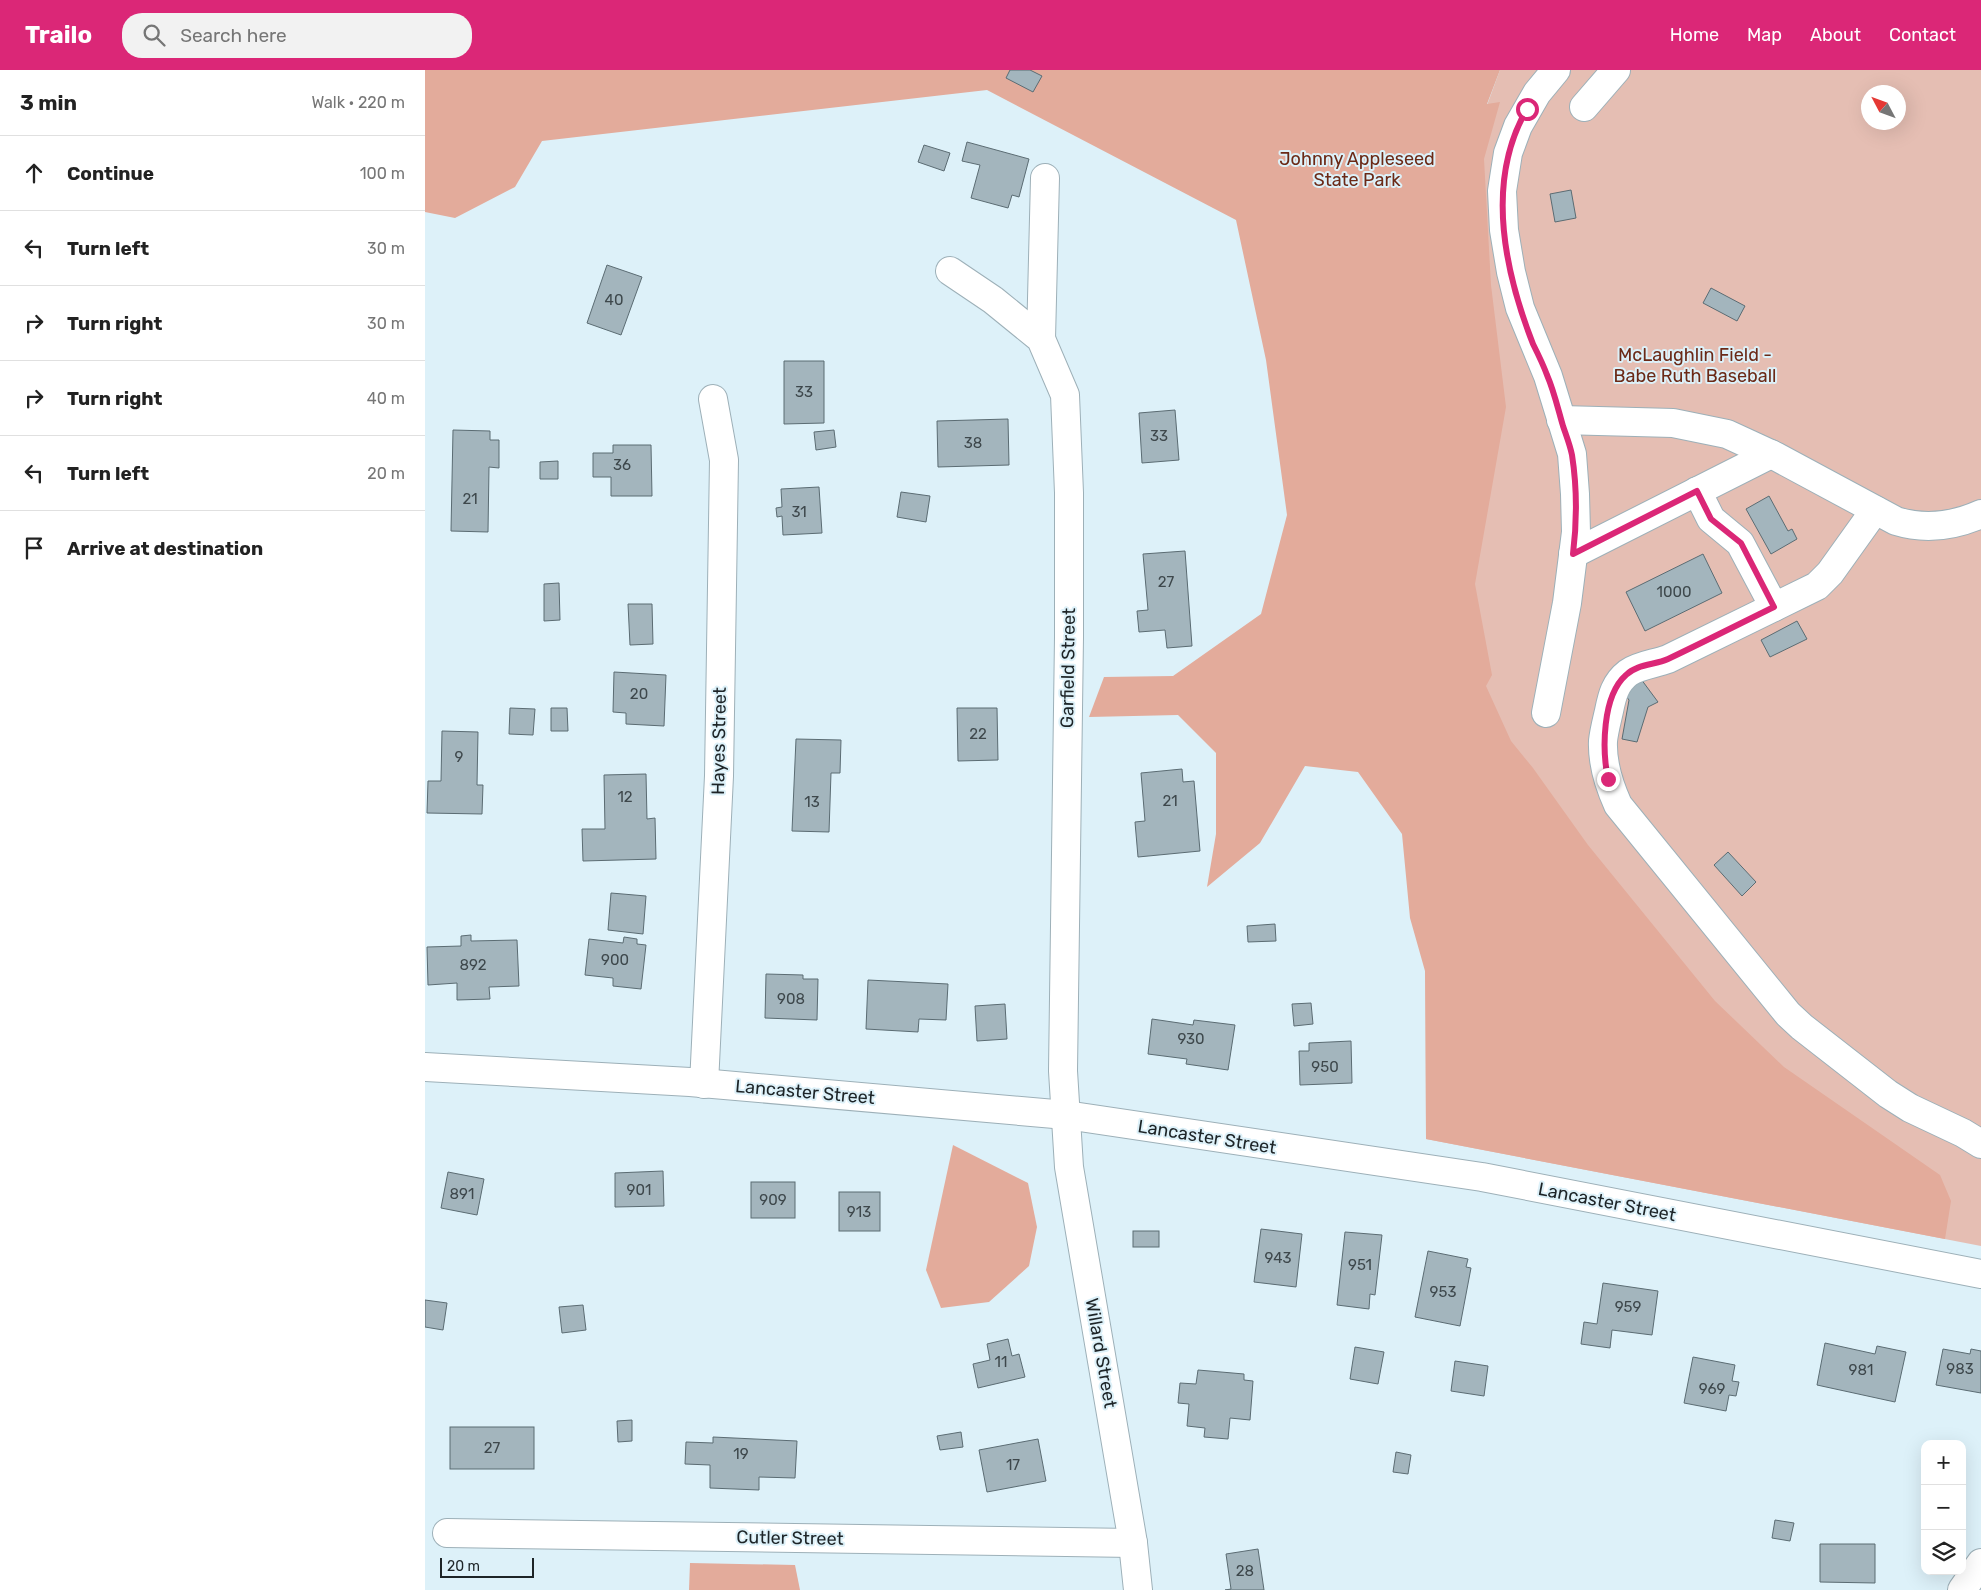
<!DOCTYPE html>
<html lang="en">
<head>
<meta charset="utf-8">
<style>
  :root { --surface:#fff; --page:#f2f2f2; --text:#222; --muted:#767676; --line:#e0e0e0; --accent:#db2777 }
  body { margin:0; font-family:Rubik,sans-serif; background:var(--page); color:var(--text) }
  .controls { position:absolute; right:15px; bottom:15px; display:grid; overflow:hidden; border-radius:10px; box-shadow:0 5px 20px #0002 }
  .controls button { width:45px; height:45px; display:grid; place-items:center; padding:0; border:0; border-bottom:1px solid var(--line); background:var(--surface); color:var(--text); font:25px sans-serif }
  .compass { position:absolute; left:1436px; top:15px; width:45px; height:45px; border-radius:50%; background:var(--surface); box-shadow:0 5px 20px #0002; rotate:311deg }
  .scale { position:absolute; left:15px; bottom:12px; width:94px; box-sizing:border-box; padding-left:5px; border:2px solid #1d2427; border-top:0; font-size:14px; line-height:18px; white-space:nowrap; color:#1d2427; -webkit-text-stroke:4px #ddf1f9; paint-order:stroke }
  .stop { position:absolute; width:15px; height:15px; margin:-11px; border:4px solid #db2777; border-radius:50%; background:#fff }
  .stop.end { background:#db2777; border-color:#fff; box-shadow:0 1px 5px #0008 }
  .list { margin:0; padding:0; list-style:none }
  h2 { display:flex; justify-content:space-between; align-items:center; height:65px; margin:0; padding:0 20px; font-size:21px }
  h2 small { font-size:16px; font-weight:400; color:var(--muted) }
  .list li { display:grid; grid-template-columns:32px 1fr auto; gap:15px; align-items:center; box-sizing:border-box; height:75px; padding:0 20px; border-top:1px solid var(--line) }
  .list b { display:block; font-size:19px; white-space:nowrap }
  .list em { font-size:16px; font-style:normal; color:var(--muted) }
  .icon { flex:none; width:28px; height:28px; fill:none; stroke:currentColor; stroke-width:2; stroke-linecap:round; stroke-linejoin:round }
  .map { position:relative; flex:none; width:1556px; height:1520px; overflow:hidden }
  header { display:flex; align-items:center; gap:30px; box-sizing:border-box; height:70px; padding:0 25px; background:var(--accent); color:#fff }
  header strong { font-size:24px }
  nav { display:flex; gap:28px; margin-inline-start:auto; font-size:18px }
  .search { width:350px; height:45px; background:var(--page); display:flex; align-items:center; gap:12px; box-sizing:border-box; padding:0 18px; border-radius:20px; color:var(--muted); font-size:19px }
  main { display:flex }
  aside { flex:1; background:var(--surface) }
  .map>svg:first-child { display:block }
  .green { fill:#e5beb3; fill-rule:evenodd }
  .forest { fill:#e3ab9b }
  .building { fill:#a3b5bd; stroke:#5b6c73 }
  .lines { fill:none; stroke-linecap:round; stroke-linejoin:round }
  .minor-casing { stroke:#9db0b8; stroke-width:30 }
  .minor { stroke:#fff; stroke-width:28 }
  .route { stroke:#db2777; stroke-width:6 }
  .labels { text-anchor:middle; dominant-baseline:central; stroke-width:4; stroke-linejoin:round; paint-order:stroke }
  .number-label { font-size:15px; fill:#3e484c }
  .park-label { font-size:18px; fill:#6b2916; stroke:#ddf1f9 }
  .street-label { font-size:18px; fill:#1d2427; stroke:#ddf1f9 }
</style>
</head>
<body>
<header>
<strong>Trailo</strong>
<div class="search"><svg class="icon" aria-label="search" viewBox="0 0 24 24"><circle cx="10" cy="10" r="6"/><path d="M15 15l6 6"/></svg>Search here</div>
<nav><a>Home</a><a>Map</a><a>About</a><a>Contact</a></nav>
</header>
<main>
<aside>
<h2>3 min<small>Walk · 220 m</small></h2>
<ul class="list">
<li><svg class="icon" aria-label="ahead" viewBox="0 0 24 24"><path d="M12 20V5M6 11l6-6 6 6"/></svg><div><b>Continue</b></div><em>100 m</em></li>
<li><svg class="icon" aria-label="left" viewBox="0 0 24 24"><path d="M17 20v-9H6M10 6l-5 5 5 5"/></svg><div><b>Turn left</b></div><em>30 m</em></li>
<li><svg class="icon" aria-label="right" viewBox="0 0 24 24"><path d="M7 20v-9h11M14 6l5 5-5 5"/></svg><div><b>Turn right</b></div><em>30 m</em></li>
<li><svg class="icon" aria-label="right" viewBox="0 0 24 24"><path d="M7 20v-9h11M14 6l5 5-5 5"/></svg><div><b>Turn right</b></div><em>40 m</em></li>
<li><svg class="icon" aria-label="left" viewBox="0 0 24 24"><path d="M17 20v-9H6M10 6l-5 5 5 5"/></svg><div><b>Turn left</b></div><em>20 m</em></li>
<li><svg class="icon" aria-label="arrive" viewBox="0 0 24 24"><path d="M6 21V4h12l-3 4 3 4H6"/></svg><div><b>Arrive at destination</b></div></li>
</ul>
</aside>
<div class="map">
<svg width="1556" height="1520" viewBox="0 0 1556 1520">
  <rect width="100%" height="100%" fill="#ddf1f9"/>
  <path class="green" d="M1075 0H1556V1176L1001 1069 1000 420 986 240ZM1444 22H1474V52H1444Z"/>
  <g class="forest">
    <polygon points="0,0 1075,0 1062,34 1075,32 1059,89 1066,215 1081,337 1050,514 1067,605 1061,616 1086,671 1108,698 1163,775 1290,931 1359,997 1515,1105 1526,1131 1520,1169 1001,1069 1000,901 985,848 977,764 933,702 880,696 835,773 782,817 791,764 791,683 753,645 664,647 679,607 748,606 836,544 862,445 841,290 811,150 562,20 117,71 90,117 30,148 0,142"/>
    <polygon points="528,1075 603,1113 612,1157 604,1196 564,1232 516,1238 501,1200"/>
    <polygon points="265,1493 370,1495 375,1520 264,1520"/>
  </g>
  <g class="building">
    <polygon points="585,0 605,0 617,6 608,22 581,8"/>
    <polygon points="542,72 604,89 594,127 587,125 583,138 546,128 555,95 537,91"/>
    <polygon points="499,75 525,83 519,101 493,92"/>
    <polygon points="1146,120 1151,148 1130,152 1125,124"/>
    <polygon points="182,195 217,207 196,265 162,253"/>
    <polygon points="1286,218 1320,236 1312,251 1278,233"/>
    <polygon points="359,291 399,291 399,353 359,354"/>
    <polygon points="750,340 754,390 717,393 714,343"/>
    <polygon points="583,349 584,395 513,397 512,351"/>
    <polygon points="28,360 65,361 65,370 74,370 74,398 64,397 63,462 26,461"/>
    <polygon points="409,360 411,377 391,380 389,362"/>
    <polygon points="188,375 226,375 227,426 186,426 186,407 168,407 168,383 188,383"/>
    <polygon points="133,391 133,409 115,409 115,392"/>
    <polygon points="394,417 397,463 358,465 357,446 352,447 351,438 357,437 356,419"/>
    <polygon points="476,422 505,426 501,452 472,447"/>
    <polygon points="1344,426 1363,461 1367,459 1372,469 1346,484 1321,439"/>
    <polygon points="760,481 767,576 742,578 740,560 714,562 712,541 723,540 718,484"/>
    <polygon points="1278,484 1297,523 1220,561 1201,522"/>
    <polygon points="134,513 135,550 119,551 119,514"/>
    <polygon points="203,534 227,534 228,574 205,575"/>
    <polygon points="1372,551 1382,569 1345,587 1336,570"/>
    <polygon points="189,602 241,605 239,656 201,654 201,643 188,642"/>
    <polygon points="1213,605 1233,632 1223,637 1212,672 1197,669 1204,630 1194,617"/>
    <polygon points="85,638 110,639 108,665 84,664"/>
    <polygon points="126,638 142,638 143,661 126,661"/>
    <polygon points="532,638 572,638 573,690 533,691"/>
    <polygon points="17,661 53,662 52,715 58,715 57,744 2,743 3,711 16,711"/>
    <polygon points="371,669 416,670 415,703 406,703 404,762 367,761"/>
    <polygon points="757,699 758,712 769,711 775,781 713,787 710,752 720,751 716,703"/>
    <polygon points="221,704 222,749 230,748 231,789 158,791 157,759 180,759 179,705"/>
    <polygon points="1303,782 1331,812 1317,826 1289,795"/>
    <polygon points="186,823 221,826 218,864 183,860"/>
    <polygon points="850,854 851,871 823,872 822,856"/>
    <polygon points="46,865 46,871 92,870 94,916 64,917 65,929 32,930 32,913 3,915 2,877 36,876 36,866"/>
    <polygon points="199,867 212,869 212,874 221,875 216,919 188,916 188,908 160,905 164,869 198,873"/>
    <polygon points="341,904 378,905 378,909 393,909 392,950 340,948"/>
    <polygon points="443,910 523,914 521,950 494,949 493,962 441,959"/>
    <polygon points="886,933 888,954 869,956 867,934"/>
    <polygon points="580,934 582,969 552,971 550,936"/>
    <polygon points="727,949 768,955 769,950 810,955 803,1000 761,994 762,989 723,984"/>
    <polygon points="926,971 927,1013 875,1015 874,981 884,981 884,973"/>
    <polygon points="238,1101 239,1136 190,1137 190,1103"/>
    <polygon points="23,1102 59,1109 52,1145 16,1138"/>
    <rect x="326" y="1112" width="44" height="36"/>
    <rect x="414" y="1122" width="41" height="39"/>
    <polygon points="836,1159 877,1164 871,1217 829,1212"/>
    <rect x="708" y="1161" width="26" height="16"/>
    <polygon points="920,1162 957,1165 950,1225 945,1224 944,1239 912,1235"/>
    <polygon points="1003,1181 1043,1189 1041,1197 1046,1198 1035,1256 990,1247"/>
    <polygon points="1178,1213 1233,1221 1227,1265 1187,1260 1185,1278 1156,1274 1159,1252 1172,1254"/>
    <polygon points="0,1230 22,1233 18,1260 0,1257"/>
    <polygon points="158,1235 161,1260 137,1263 134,1237"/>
    <polygon points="583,1269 587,1286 594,1284 600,1307 553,1318 548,1294 565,1290 562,1274"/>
    <polygon points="1400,1273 1450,1284 1452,1276 1481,1282 1470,1332 1392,1315"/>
    <polygon points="930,1277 959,1282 953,1314 925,1309"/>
    <polygon points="1518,1279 1545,1284 1546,1279 1556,1281 1556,1323 1511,1315"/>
    <polygon points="1268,1287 1310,1295 1307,1311 1314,1312 1311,1326 1304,1325 1301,1341 1259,1333"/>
    <polygon points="1030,1291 1063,1296 1059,1326 1026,1321"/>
    <polygon points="773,1300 819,1304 819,1310 828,1311 825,1350 805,1348 803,1369 779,1367 780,1358 762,1356 764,1334 753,1333 755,1313 771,1314"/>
    <polygon points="207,1350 207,1371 193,1372 192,1351"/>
    <rect x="25" y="1357" width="84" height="42"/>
    <polygon points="536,1362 538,1377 515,1380 512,1366"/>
    <polygon points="288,1367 372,1371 370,1408 334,1407 334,1420 285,1418 285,1395 260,1394 261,1372 288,1373"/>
    <polygon points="613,1369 621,1411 562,1422 554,1380"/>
    <polygon points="971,1382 986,1385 983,1404 968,1402"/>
    <polygon points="1350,1450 1369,1453 1365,1471 1347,1468"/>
    <polygon points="1395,1474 1450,1474 1450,1513 1395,1512"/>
    <polygon points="833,1479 839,1520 800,1520 806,1519 801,1484"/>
  </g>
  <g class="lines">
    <g class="minor-casing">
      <g id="minor">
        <polyline points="1159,37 1191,0"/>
        <polyline points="525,201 568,230 616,269 640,325 644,423 644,567 638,1001 644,1097 708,1473 713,1520"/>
        <polyline points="616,269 620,108"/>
        <path d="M1136 350 1248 353 1302 364 1352 387 1471 451C1500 460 1529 456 1556 444"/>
        <polyline points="1272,421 1286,449 1315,473 1349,537"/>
        <path d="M1450 440 1405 503 1392 516 1243 589C1230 594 1214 595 1203 603 1190 613 1187 626 1184 641 1182 650 1179 661 1178 671 1177 693 1184 715 1193 735L1363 944 1377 957 1463 1024 1485 1038 1538 1063 1556 1074"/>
        <polyline points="1148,484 1346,384"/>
        <polyline points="1121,643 1142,533 1151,462 1150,424 1147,384 1123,306 1095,238 1086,202 1079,160 1077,121 1083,83 1093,56 1112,23 1131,0"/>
        <polyline points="0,997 265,1012 641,1045 1057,1107 1556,1204"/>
        <polyline points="279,1014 294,706 299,390 288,329"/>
        <polyline points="22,1463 708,1473"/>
        <polyline points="1537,1520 1556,1493"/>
      </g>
    </g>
    <use href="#minor" class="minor"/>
  </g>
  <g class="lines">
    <path class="route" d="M1102 39C1060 111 1079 200 1108 274 1113 284 1118 294 1122 305 1129 321 1133 339 1138 356 1141 365 1145 375 1147 385 1152 417 1152 451 1148 484L1272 421 1286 449 1316 473 1349 537C1314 554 1279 572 1243 589 1230 595 1212 594 1201 605 1177 626 1177 680 1183 709"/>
  </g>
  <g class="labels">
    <g class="number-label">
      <text x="189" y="230">40</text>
      <text x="379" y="322">33</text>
      <text x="734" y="366">33</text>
      <text x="548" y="373">38</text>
      <text x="197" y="395">36</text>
      <text x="45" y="429">21</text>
      <text x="374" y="442">31</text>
      <text x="741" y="512">27</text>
      <text x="1249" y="522">1000</text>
      <text x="214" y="624">20</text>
      <text x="553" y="664">22</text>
      <text x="34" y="687">9</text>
      <text x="200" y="727">12</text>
      <text x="745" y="731">21</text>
      <text x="387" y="732">13</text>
      <text x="190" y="890">900</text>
      <text x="48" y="895">892</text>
      <text x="366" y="929">908</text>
      <text x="766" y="969">930</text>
      <text x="900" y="997">950</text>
      <text x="214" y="1120">901</text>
      <text x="37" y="1124">891</text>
      <text x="348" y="1130">909</text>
      <text x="434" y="1142">913</text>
      <text x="853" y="1188">943</text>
      <text x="935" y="1195">951</text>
      <text x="1018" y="1222">953</text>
      <text x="1203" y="1237">959</text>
      <text x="576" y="1292">11</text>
      <text x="1535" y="1299">983</text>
      <text x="1436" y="1300">981</text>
      <text x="1287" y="1319">969</text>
      <text x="67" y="1378">27</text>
      <text x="316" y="1384">19</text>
      <text x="588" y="1395">17</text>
      <text x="820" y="1501">28</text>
    </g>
    <g class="park-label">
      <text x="932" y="89">Johnny Appleseed<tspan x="932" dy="21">State Park</tspan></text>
      <text x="1270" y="285">McLaughlin Field -<tspan x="1270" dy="21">Babe Ruth Baseball</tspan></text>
    </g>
    <g class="street-label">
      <text transform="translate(643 598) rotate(-89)">Garfield Street</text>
      <text transform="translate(294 671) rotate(-89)">Hayes Street</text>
      <text transform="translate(380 1022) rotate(5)">Lancaster Street</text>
      <text transform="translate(782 1067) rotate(9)">Lancaster Street</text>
      <text transform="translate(1182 1132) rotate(11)">Lancaster Street</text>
      <text transform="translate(676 1283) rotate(80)">Willard Street</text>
      <text transform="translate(365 1468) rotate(1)">Cutler Street</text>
    </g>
  </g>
</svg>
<div class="controls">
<button>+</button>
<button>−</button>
<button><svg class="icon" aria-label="layers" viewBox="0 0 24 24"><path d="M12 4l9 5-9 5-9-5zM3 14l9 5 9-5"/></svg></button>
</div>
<svg class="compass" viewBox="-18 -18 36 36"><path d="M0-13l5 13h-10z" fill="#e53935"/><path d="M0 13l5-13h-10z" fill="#767676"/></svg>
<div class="scale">20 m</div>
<div class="stop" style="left:1102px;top:39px"></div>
<div class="stop end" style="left:1183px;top:709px"></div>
</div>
</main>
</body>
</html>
